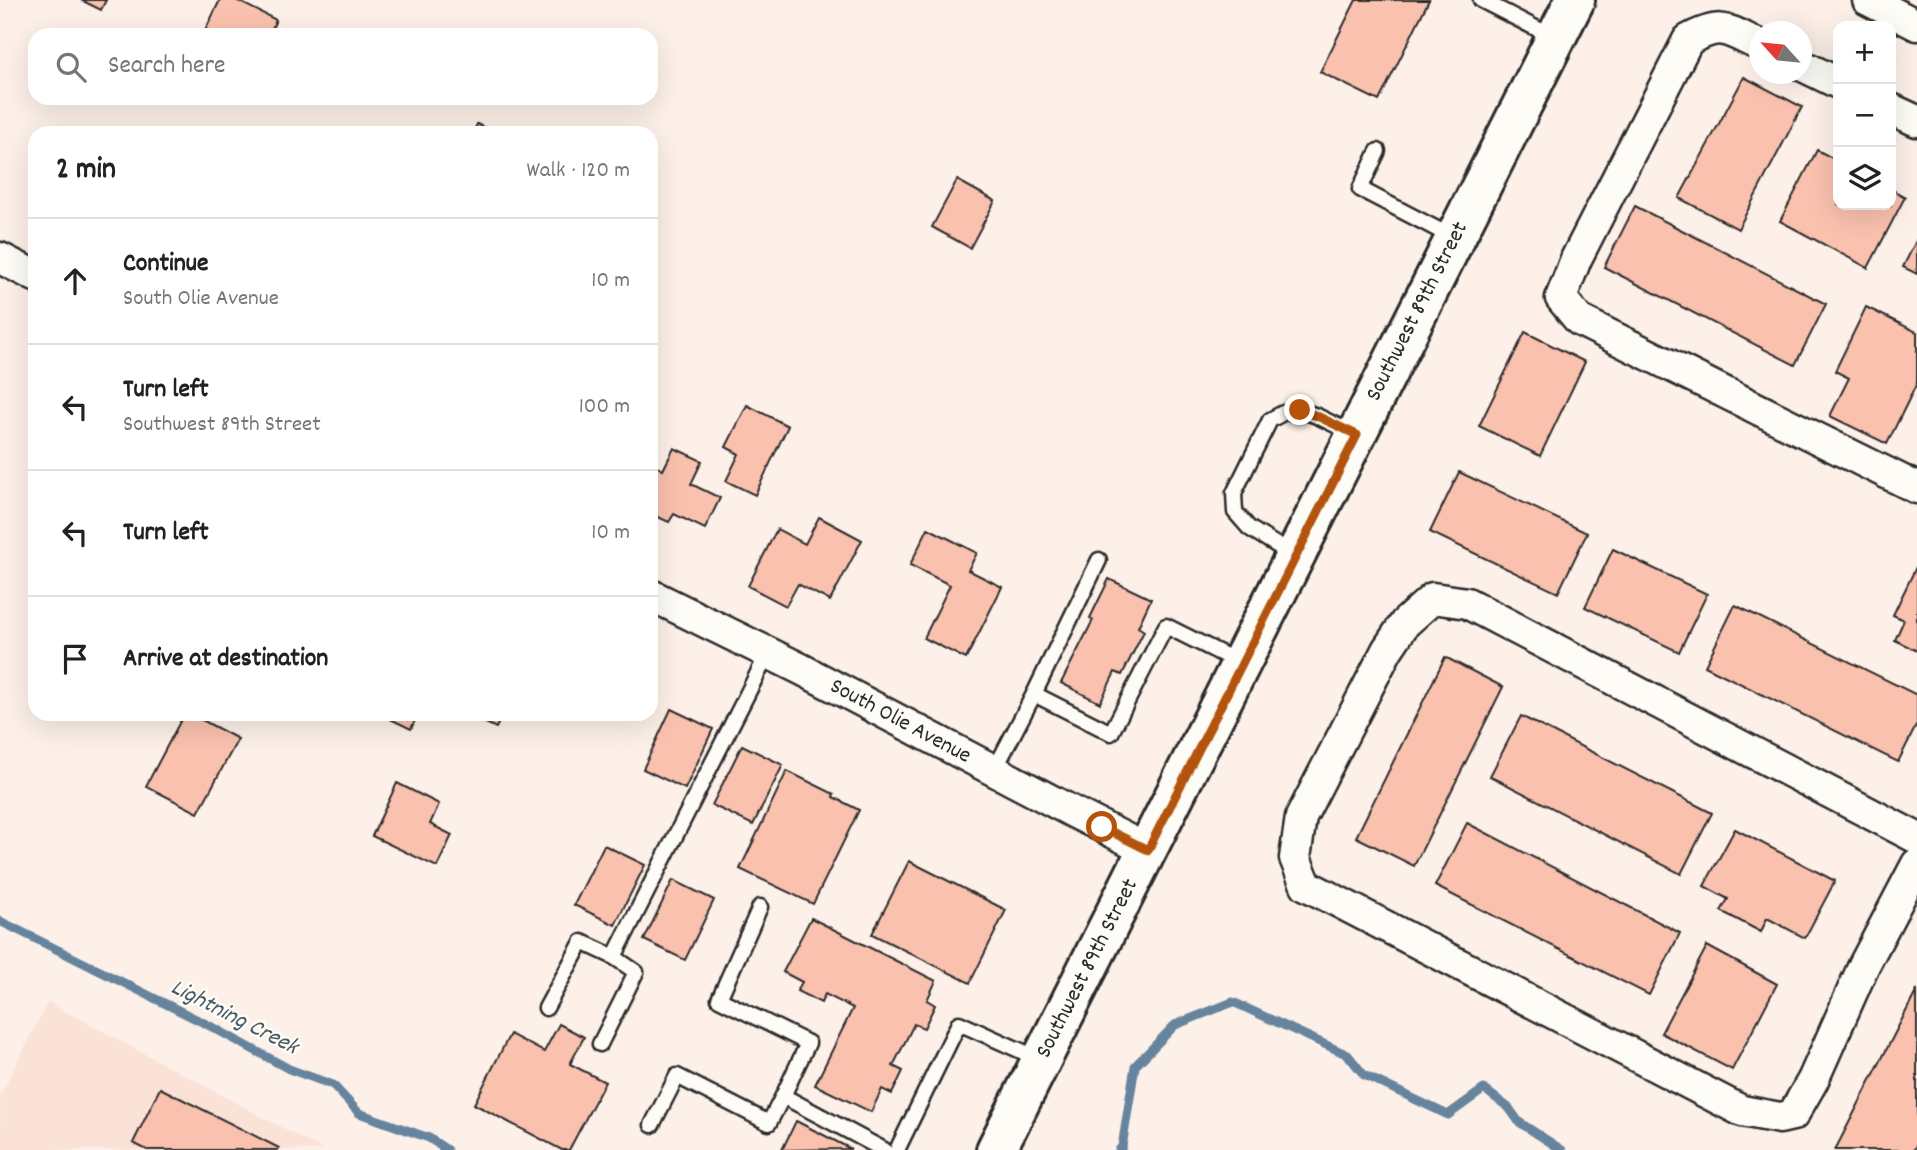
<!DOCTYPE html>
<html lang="en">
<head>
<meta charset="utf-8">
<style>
  :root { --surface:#fff; --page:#f6f6f6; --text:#222; --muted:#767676; --line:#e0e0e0 }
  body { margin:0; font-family:Dekko,sans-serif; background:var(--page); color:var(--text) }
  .controls { position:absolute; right:21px; top:21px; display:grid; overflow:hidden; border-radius:14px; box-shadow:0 7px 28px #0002 }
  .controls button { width:63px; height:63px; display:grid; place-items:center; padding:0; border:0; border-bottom:2px solid var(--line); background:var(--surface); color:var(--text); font:35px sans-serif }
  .compass { position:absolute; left:1749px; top:21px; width:63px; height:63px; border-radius:50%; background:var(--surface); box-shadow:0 7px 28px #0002; rotate:297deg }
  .stop { position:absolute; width:21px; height:21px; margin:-16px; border:5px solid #b45309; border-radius:50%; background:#fff }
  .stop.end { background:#b45309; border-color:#fff; box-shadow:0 2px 7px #0008 }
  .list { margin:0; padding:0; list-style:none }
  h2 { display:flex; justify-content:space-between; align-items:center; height:91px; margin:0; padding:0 28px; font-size:30px }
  h2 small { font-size:23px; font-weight:400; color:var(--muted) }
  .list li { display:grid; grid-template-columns:46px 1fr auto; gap:21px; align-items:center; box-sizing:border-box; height:126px; padding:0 28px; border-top:2px solid var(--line) }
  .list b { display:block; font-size:26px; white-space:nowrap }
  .list p { margin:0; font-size:23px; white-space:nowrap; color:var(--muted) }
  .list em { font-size:23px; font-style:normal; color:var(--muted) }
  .icon { flex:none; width:38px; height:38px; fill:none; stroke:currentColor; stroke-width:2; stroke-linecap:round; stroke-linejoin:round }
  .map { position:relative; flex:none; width:1917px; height:1150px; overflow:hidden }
  .search { position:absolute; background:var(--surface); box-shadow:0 7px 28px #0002; left:28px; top:28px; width:630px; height:77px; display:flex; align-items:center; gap:18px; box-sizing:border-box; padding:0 24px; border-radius:21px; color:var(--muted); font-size:26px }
  .panel { position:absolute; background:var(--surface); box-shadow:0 7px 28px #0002; left:28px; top:126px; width:630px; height:595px; border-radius:21px }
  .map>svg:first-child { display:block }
  .built { fill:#fbe2d7 }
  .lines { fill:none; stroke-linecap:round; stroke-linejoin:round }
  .stream { stroke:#66849d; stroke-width:9 }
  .building { fill:#fac1ae; stroke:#2b2b2b; stroke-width:2 }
  .service-casing { stroke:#2b2b2b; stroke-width:19 }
  .minor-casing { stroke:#2b2b2b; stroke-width:35 }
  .secondary-casing { stroke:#2b2b2b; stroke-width:44 }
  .service { stroke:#fdfcf7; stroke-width:14 }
  .minor { stroke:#fdfcf7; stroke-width:30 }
  .secondary { stroke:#fdfcf7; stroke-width:38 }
  .route { stroke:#b45309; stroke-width:9 }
  .labels { text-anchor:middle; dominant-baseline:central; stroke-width:5; stroke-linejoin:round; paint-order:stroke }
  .street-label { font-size:23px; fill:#2b2b2b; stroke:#fdfcf7 }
  .water-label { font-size:24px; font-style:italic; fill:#485864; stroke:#fdfcf7 }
</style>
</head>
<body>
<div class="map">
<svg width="1917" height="1150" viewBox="0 0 1917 1150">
  <rect width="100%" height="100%" fill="#fcf0e8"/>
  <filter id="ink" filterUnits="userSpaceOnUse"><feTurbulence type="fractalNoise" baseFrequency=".0143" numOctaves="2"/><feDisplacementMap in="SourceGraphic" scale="14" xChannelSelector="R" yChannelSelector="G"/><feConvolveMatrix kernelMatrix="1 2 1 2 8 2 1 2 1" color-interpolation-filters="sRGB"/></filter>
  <g filter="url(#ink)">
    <polygon class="built" points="48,1002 324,1150 0,1150 0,1096"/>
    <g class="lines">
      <g class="stream">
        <polyline points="0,921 214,1028 289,1069 333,1085 359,1113 429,1138 447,1150"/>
        <polyline points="1119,1150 1122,1147 1135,1066 1175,1025 1233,1002 1348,1055 1364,1075 1448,1115 1484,1089 1509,1108 1519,1122 1562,1150"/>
      </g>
    </g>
    <g class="building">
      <polygon points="81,0 106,0 101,10"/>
      <polygon points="220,0 236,0 276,20 269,35 203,35"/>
      <polygon points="1356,0 1429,0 1379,101 1320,72"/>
      <polygon points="1744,77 1802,107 1738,229 1679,198"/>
      <polygon points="477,124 496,133 473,133"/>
      <polygon points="1817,150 1838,161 1838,205 1891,205 1891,189 1905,197 1868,268 1780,221"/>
      <polygon points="957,180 995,201 970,248 932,227"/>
      <polygon points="1635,206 1826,304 1795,365 1604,267"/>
      <polygon points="1917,239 1917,274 1903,267"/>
      <polygon points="1866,307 1917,332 1917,383 1887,444 1830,416 1849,378 1835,371"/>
      <polygon points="1525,332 1585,362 1540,456 1479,426"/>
      <polygon points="747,405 788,426 755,495 726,481 739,454 726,447"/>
      <polygon points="674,448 702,461 691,484 720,498 705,529 674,514 669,522 651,514 654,504 651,503 651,463 663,470"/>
      <polygon points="1459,472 1587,533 1558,593 1430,532"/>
      <polygon points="819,517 862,540 830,601 798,584 786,606 748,586 777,529 805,544"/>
      <polygon points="928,528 977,553 968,570 1002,587 966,659 924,638 950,585 910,565"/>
      <polygon points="1613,549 1707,594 1679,652 1585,607"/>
      <polygon points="1916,567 1917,567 1917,651 1895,640 1904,620 1893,615"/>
      <polygon points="1109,579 1151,599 1138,627 1144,631 1122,675 1115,672 1100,703 1061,683 1093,620 1090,618"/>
      <polygon points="1735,605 1917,695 1917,724 1898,762 1705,666"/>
      <polygon points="1445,657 1503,687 1414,866 1356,837"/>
      <polygon points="671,709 713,729 685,789 643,769"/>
      <polygon points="184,714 191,714 238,739 198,813 146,786"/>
      <polygon points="380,714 418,714 411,729"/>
      <polygon points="467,714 503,714 496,728"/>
      <polygon points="1521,716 1712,813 1681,874 1490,776"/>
      <polygon points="742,745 783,765 753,825 712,805"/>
      <polygon points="787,771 834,794 833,797 859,810 813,904 740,869"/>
      <polygon points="397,783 439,804 430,824 452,835 437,867 372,836"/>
      <polygon points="1467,823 1680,933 1649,995 1435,886"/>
      <polygon points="1735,829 1835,881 1805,938 1767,918 1761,932 1721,911 1728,899 1704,886"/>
      <polygon points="604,845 645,865 615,925 574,905"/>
      <polygon points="909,861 1006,910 970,983 872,934"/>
      <polygon points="673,880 714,900 685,960 644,940"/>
      <polygon points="811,918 936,981 927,1000 935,1005 924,1028 914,1024 893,1066 903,1071 892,1094 882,1089 871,1112 815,1085 853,1008 825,994 821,1003 797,991 802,982 783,972"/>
      <polygon points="1707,946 1777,984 1732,1070 1661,1033"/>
      <polygon points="1917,990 1917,1143 1914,1150 1835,1150"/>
      <polygon points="559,1024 584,1037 570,1064 605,1082 569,1150 562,1150 474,1104 510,1034 544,1052"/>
      <polygon points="160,1088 279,1148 278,1150 147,1150 133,1143"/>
      <polygon points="796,1121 851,1149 782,1150"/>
    </g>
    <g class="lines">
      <g class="service-casing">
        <g id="service">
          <polyline points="1481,0 1555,38"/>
          <polyline points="1378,151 1360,189 1454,238"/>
          <polyline points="1294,556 1249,528 1235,512 1234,493 1270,420 1283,413 1300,410 1317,416 1354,434"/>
          <polyline points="1034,694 1099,560"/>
          <polyline points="994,771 1034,694 1111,733 1166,626 1240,663"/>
          <polyline points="760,907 719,999 808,1043 783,1096"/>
          <polyline points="546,1008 582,942 614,957 768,653"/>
          <polyline points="600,1044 636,972 614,957"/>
          <polyline points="652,1125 677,1076 769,1123 783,1096 884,1150"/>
          <polyline points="897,1150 959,1023 1039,1059"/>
        </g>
      </g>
      <g class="minor-casing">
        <g id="minor">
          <polyline points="1868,0 1917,25"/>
          <path d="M1759 45C1726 29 1722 22 1688 40L1576 259 1561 298 1579 320 1917 488"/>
          <polyline points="1801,65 1838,83"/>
          <polyline points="1891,109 1917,121"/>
          <polyline points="0,258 35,276"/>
          <polyline points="651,595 801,669 1073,812 1148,850"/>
          <polyline points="1917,838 1467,603 1433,598 1405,623 1387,650 1301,817 1295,858 1306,885 1742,1111 1780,1118 1793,1115 1813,1080 1864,965 1917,864"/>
        </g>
      </g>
      <g class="secondary-casing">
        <polyline id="secondary" points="996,1150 1575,0"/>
      </g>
      <use href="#service" class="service"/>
      <use href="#minor" class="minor"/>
      <use href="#secondary" class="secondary"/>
    </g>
  </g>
  <g class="lines" filter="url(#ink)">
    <polyline class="route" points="1102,827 1148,850 1357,435 1317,416 1300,410"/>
  </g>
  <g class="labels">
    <g class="street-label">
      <text transform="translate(1418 312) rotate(-63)">Southwest 89th Street</text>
      <text transform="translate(900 722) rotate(28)">South Olie Avenue</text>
      <text transform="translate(1088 969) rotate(-63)">Southwest 89th Street</text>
    </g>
    <g class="water-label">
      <text transform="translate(234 1018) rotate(27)">Lightning Creek</text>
    </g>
  </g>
</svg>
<div class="controls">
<button>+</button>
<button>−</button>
<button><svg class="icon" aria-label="layers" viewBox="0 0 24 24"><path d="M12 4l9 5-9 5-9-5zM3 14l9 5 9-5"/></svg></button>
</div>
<svg class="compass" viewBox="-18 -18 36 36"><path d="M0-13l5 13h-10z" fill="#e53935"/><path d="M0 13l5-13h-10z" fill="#767676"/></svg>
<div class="stop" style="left:1102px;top:827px"></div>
<div class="stop end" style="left:1300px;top:410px"></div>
<div class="search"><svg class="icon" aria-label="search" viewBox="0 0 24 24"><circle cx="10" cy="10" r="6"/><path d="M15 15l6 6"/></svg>Search here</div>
<section class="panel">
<h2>2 min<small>Walk · 120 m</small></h2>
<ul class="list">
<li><svg class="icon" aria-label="ahead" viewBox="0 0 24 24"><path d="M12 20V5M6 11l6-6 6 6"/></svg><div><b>Continue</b><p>South Olie Avenue</p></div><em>10 m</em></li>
<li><svg class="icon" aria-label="left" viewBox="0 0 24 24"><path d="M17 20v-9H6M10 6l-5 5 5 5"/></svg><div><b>Turn left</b><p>Southwest 89th Street</p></div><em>100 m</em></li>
<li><svg class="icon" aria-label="left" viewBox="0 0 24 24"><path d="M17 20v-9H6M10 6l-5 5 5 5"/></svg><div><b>Turn left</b></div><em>10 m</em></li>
<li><svg class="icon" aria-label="arrive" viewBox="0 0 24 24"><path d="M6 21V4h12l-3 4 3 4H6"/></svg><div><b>Arrive at destination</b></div></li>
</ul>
</section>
</div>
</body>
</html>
